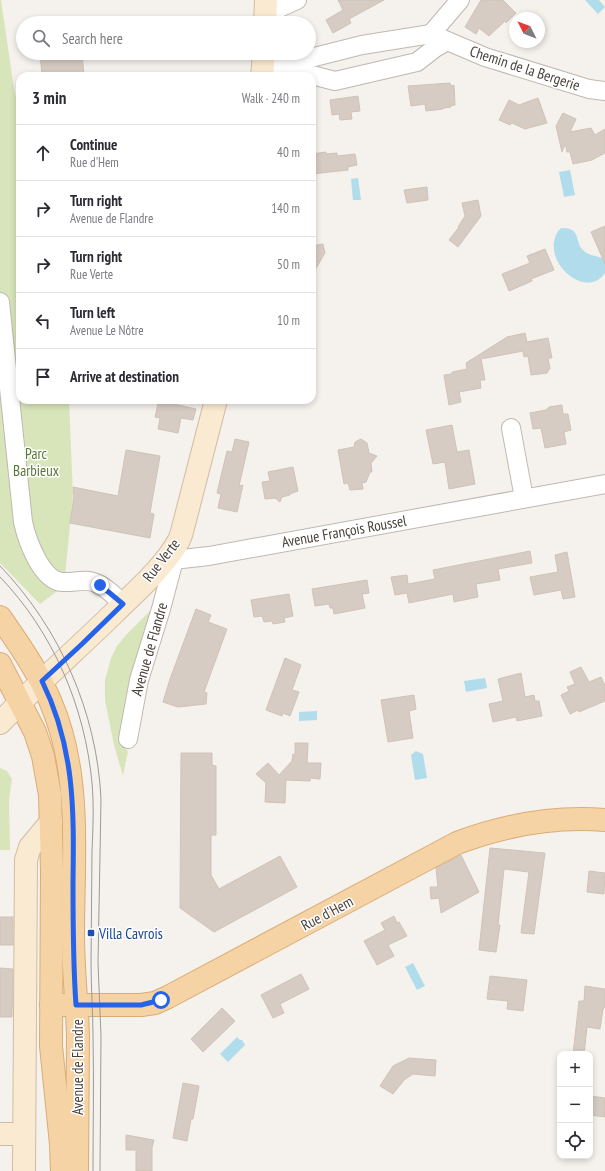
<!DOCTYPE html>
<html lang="en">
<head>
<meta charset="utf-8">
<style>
  :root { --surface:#fff; --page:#f7f7f7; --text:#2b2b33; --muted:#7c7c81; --line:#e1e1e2 }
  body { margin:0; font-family:"PT Sans Narrow",sans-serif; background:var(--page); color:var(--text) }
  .controls { position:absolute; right:12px; bottom:12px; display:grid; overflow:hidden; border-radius:8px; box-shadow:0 2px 6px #0003 }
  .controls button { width:36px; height:36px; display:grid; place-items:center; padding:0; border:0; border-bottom:1px solid var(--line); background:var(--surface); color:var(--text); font:20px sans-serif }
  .compass { position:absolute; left:509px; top:12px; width:36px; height:36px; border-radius:50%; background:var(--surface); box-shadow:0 2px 6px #0003; rotate:312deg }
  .stop { position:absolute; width:12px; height:12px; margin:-9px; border:3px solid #2563eb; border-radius:50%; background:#fff }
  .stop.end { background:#2563eb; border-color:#fff; box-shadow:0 1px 4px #0008 }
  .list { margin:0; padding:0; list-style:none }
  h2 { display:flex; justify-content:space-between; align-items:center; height:52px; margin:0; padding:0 16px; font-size:17px }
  h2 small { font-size:13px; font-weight:400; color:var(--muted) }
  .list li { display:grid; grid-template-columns:26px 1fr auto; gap:12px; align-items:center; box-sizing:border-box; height:56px; padding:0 16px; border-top:1px solid var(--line) }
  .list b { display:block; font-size:15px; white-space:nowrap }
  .list p { margin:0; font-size:13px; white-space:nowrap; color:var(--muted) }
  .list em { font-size:13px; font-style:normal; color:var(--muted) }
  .icon { flex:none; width:22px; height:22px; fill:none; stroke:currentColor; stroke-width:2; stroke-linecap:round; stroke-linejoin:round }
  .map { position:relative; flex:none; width:605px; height:1171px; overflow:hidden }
  .search { position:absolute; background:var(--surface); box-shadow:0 2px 6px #0003; left:16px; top:16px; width:300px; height:44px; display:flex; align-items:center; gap:10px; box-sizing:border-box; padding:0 14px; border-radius:22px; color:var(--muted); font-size:15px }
  .panel { position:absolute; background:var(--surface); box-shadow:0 2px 6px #0003; left:16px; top:72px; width:300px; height:332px; border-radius:12px }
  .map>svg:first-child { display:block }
  .green { fill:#d8e5ba }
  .water { fill:#b0dceb }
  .building { fill:#d6ccc3; stroke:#d0c3b7 }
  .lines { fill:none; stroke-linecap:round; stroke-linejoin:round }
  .street-casing { stroke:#c0b8b0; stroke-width:20 }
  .secondary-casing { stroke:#d0bda1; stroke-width:24 }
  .primary-casing { stroke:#daad76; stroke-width:24 }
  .street { stroke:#fff; stroke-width:18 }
  .secondary { stroke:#faead2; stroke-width:22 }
  .primary { stroke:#f6d3a5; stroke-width:22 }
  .tram { stroke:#9a9a9a; stroke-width:1 }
  .route { stroke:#2563eb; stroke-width:5 }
  .transit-dot { fill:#1a4fb4; stroke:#fff; stroke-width:1.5 }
  .labels { text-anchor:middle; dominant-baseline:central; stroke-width:3; stroke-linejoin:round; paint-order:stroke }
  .street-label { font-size:15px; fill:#49413b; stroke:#fff }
  .park-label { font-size:15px; fill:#567732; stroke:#fff }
  .transit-label { font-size:15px; fill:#164399; stroke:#fff; text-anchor:start }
</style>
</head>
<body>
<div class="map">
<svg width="605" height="1171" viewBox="0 0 605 1171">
  <rect width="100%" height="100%" fill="#f5f1ed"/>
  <g class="green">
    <polygon points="0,0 1,0 14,89 20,114 20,400 69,400 73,495 64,586 40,604 0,563"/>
    <polygon points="156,605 130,689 120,745 128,751 123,776 114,745 105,700 105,680 111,658 117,646 126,635"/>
    <polygon points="0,768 7,771 12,779 9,800 10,850 0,850"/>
  </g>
  <g class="water">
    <polygon points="585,0 599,0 605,7 598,14"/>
    <polygon points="570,170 575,195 564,197 559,172"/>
    <polygon points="358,178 361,200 353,200 351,179"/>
    <path d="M561 228C583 228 573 241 584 251 590 257 599 255 605 260V273C588 298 550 269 554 242 555 236 557 232 561 228Z"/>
    <polygon points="485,678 487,688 466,692 464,681"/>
    <polygon points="317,711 317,720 299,721 299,712"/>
    <polygon points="416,751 423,754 427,778 415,780 411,755"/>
    <polygon points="413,963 425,986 417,990 405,967"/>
    <polygon points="237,1037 240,1040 242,1040 245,1045 228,1062 220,1054"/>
  </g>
  <g class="building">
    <polygon points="338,0 384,0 349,19 351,23 333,33 326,20 343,10"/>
    <polygon points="481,0 503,0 516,13 506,23 505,21 489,36 479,28 476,34 465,27"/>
    <polygon points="40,53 82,53 84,76 42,76"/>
    <polygon points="450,83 451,86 454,85 455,105 450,106 451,107 443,108 443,109 426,111 425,104 411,106 408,86"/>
    <polygon points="358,96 360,111 351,112 352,119 340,120 339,114 332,115 330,100"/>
    <polygon points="538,98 547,123 525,129 512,123 510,125 499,120 509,100 519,105"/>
    <polygon points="563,113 576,119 570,132 591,128 595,135 605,129 605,153 592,160 573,164 570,152 567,152 566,146 564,147 562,152 556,126"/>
    <polygon points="326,152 326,154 337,153 337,156 355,154 357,165 348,167 348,170 312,174 312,154"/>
    <polygon points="427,187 428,200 407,203 404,190"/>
    <polygon points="478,200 481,216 458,247 449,240 459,227 458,227 465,216 462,203"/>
    <polygon points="605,226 605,264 591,232"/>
    <polygon points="323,244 325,253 312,275 312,246"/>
    <polygon points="545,249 554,270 531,279 532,281 509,291 502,274 530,263 527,256"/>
    <polygon points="525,333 527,342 548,338 552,358 548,358 550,368 547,373 531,375 528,356 524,357 523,351 481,359 485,380 480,380 481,388 459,392 461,402 449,405 444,375 452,374 452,372 467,369 466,363 507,337"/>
    <polygon points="165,402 196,409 193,420 181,418 178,433 158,429 160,418 155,417 158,404 164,405"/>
    <polygon points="562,405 563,414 568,414 571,430 564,432 566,444 545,448 541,428 533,429 530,413 546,410 549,407"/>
    <polygon points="452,425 457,452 469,450 475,484 449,489 445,462 433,464 426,430"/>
    <polygon points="235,439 249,442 239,486 243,485 237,512 218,508 221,494 217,493 227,451 232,452"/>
    <polygon points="361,439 367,443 369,453 377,456 371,463 372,472 370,472 366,482 362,483 363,489 350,490 348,483 344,484 338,450 354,447 355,442"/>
    <polygon points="126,450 160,456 150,513 154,514 150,538 70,523 74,496 73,487 118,496"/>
    <polygon points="293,467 298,491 290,494 290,495 282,497 280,502 275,498 265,499 262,482 270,481 268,472"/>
    <polygon points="530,551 532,563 498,569 500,580 476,584 478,597 454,602 453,594 409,603 407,593 395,595 391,577 407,575 408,584 435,579 433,570"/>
    <polygon points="567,552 575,597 563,599 561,590 534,595 530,577 558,572 555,555"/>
    <polygon points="367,580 369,593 362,594 365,608 334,614 333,608 330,608 329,604 315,606 312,589"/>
    <polygon points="289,594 293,616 284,618 285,622 273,624 272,621 264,622 262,616 254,617 251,600"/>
    <polygon points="196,609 211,615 208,622 227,629 204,692 207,693 206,704 178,707 163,702 170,679"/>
    <polygon points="285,658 301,665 292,690 299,692 290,716 283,713 282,716 266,710"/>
    <polygon points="581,667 589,682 601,677 605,686 605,701 579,712 578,710 570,714 561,695 569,691 567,687 575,684 570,672"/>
    <polygon points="521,673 525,697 534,695 535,701 539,701 542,716 517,721 516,717 493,722 489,704 503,701 498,679"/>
    <polygon points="414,695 416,709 409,711 413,738 388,742 381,700"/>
    <polygon points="295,743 308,743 307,763 321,763 320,779 310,778 310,781 286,780 285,803 265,802 266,783 256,774 268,763 279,775 292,761 293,754 295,755"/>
    <polygon points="181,753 212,753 212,765 216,766 216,835 211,835 211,875 219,889 280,856 297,887 214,932 180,908"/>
    <polygon points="490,848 545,853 534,934 521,933 529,872 504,869 498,925 500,925 496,952 479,950"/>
    <polygon points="461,855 479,892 441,913 439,898 431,899 430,887 438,887 436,868"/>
    <polygon points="589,871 605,873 604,894 587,892"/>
    <polygon points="394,916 397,923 399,922 407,936 388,945 394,956 377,965 364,941 385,930 381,923"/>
    <rect x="0" y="917" width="13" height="28"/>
    <polygon points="0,968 13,969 12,1017 0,1017"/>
    <polygon points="301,974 309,989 280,1004 284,1013 273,1018 261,995"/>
    <polygon points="490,976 527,980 523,1011 507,1009 508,1001 487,999"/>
    <polygon points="585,986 605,989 605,1007 603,1009 600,1029 587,1027 584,1054 573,1054 579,1001 584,1001"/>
    <polygon points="222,1008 235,1021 203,1052 191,1039"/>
    <polygon points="409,1058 436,1060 435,1076 413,1074 404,1080 393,1094 380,1086 393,1066"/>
    <polygon points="183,1083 199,1086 193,1119 191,1119 187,1141 173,1138"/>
    <polygon points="590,1096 605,1098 605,1117 590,1115"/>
    <polygon points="126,1135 154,1140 152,1148 152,1171 136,1171 136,1150 126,1150"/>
  </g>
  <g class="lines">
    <g class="street-casing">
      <g id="street">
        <polyline points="266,14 297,0"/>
        <polyline points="431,34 460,0"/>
        <polyline points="286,64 304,73 335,81 417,62 435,48 447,41"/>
        <polyline points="263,70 362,45 431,34 485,57 589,89 605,91"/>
        <path d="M0 302 23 522C27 540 41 580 62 582 73 583 86 578 96 583 107 587 115 597 123 604"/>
        <polyline points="511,428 524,498"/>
        <polyline points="164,561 209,556 605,484"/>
        <polyline points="128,739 139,680 161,609 174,560"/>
      </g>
    </g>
    <g class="secondary-casing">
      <g id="secondary">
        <polyline points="265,23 266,0"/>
        <polyline points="262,76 264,53"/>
        <path d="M0 723C36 685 75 651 112 615 135 592 163 569 179 540 182 534 183 527 185 520L216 400"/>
        <polyline points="0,1134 24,1134"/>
        <polyline points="24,1171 26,860 30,847 51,822"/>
      </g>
    </g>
    <g class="primary-casing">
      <g id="primary">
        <path d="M0 617C26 654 48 686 61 731 80 796 73 868 73 935 73 969 77 1002 78 1035 78 1080 77 1126 77 1171"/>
        <polyline points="0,664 35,732 43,756 50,795 52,871 51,1046 61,1144 62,1171"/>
        <path d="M51 1005H141L155 1003 168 997 457 843C505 825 555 816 605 820"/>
      </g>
    </g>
    <use href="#street" class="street"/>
    <use href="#secondary" class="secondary"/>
    <use href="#primary" class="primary"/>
    <g class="tram">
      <path d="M0 566C60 628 97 713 101 799L98 963 101 1036 100 1171"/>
      <path d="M0 577C53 632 85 707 92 783 94 806 93 828 92 851 92 888 91 926 91 963 91 988 93 1013 93 1037 94 1082 93 1126 93 1171"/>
    </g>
  </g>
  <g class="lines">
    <path class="route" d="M100 585 123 604 82 644 42 681C75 748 74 811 73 883 73 924 73 964 76 1005H141L161 1000"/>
  </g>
  <rect class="transit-dot" x="87" y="929" width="8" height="8" rx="2"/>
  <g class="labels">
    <g class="street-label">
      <text transform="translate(525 68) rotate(18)">Chemin de la Bergerie</text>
      <text transform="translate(344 531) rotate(-10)">Avenue François Roussel</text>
      <text transform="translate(161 560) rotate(-52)">Rue Verte</text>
      <text transform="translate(149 649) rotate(-74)">Avenue de Flandre</text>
      <text transform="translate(327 913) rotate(-28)">Rue d'Hem</text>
      <text transform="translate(77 1067) rotate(-90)">Avenue de Flandre</text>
    </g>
    <g class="park-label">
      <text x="36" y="453">Parc<tspan x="36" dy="17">Barbieux</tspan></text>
    </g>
    <g class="transit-label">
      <text x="99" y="933">Villa Cavrois</text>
    </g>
  </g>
</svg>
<div class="controls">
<button>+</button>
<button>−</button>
<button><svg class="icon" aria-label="locate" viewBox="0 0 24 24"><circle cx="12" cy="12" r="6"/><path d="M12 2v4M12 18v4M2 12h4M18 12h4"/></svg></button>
</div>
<svg class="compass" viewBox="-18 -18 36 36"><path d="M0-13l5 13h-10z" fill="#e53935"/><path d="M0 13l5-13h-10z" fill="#7c7c81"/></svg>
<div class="stop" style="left:161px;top:1000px"></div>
<div class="stop end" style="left:100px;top:585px"></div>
<div class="search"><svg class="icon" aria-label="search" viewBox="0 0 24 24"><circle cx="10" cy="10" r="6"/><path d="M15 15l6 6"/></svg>Search here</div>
<section class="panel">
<h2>3 min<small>Walk · 240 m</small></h2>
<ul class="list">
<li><svg class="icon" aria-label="ahead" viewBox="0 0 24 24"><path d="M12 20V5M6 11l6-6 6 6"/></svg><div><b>Continue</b><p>Rue d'Hem</p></div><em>40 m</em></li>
<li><svg class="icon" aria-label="right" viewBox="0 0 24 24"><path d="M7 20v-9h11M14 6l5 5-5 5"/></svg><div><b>Turn right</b><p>Avenue de Flandre</p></div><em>140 m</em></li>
<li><svg class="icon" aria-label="right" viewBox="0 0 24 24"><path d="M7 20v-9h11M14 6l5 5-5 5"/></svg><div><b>Turn right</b><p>Rue Verte</p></div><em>50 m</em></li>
<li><svg class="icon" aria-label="left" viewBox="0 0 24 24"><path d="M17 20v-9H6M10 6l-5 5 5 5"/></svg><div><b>Turn left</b><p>Avenue Le Nôtre</p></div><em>10 m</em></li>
<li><svg class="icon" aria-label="arrive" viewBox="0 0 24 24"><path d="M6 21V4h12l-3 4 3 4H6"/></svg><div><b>Arrive at destination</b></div></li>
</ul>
</section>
</div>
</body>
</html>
